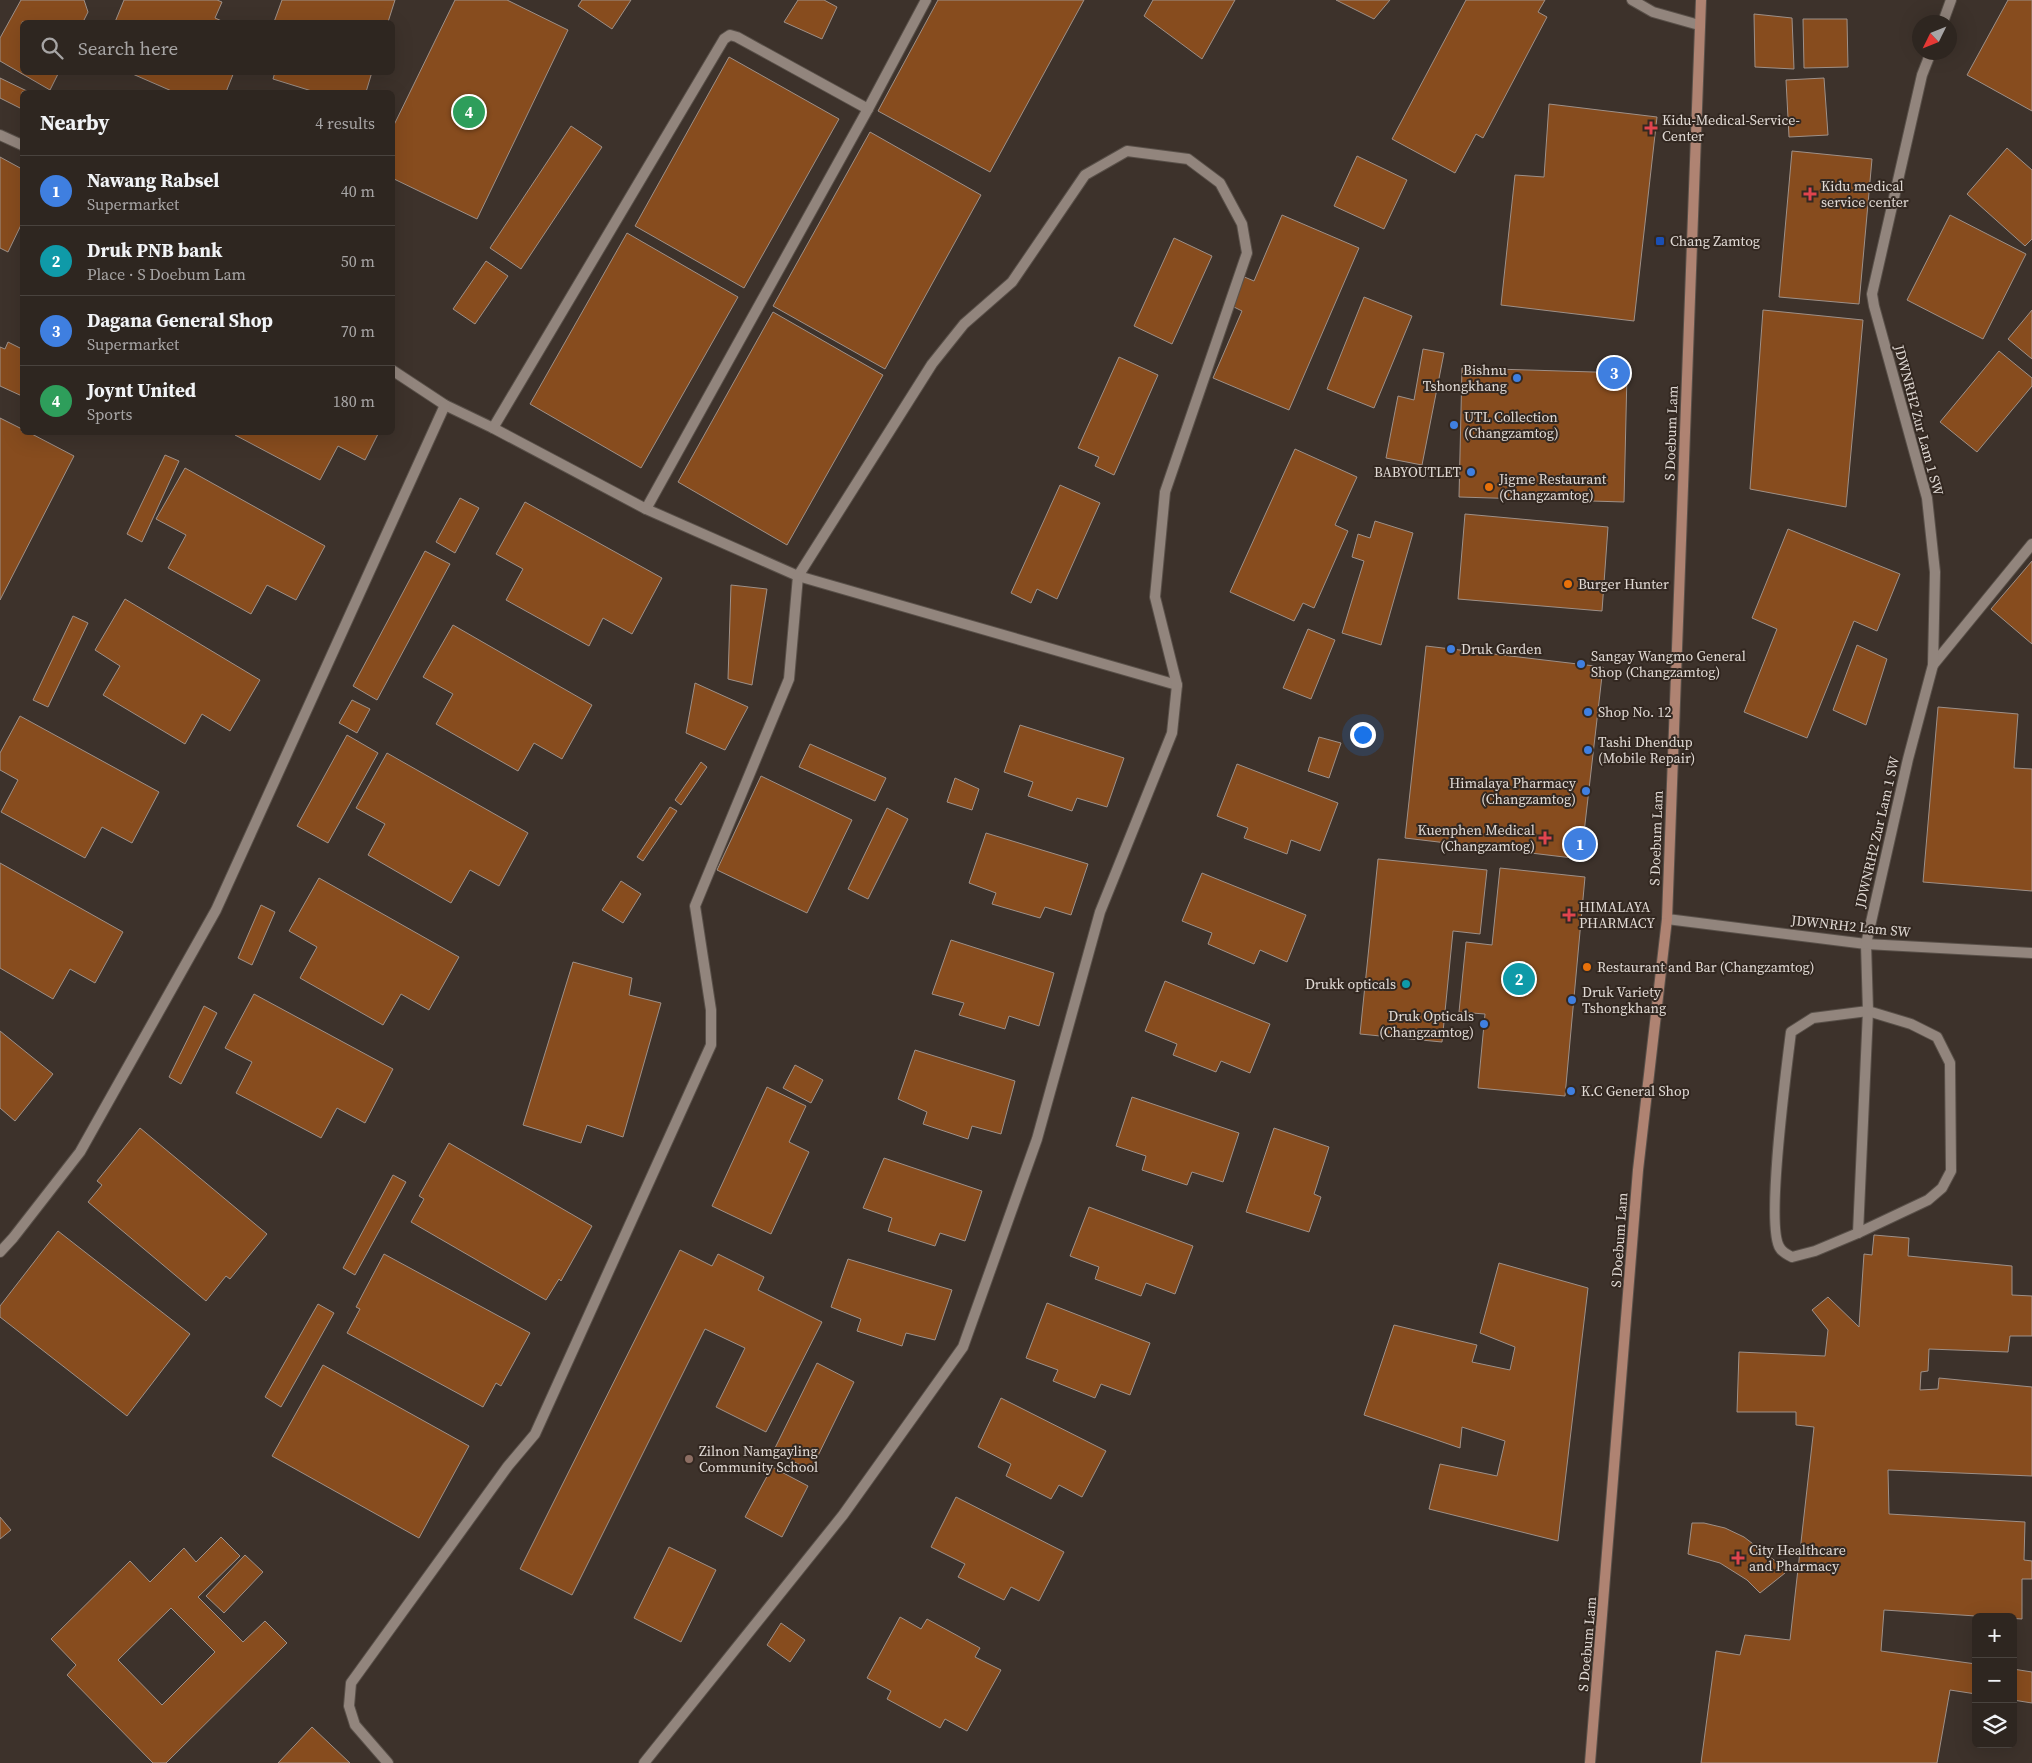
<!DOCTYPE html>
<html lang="en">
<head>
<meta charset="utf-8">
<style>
  :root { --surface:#2e2620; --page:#362e29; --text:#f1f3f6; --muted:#a7a5a5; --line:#49433e; --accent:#d6ab8b }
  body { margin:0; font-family:"Source Serif 4",serif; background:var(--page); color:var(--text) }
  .controls { position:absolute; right:15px; bottom:15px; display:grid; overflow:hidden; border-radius:8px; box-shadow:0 5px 20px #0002 }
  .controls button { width:45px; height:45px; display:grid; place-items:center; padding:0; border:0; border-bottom:1px solid var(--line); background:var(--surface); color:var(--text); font:25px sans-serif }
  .compass { position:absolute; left:1912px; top:15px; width:45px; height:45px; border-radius:50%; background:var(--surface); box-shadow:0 5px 20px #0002; rotate:227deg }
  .you { position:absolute; left:1362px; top:734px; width:18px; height:18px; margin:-12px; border:4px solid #fff; border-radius:50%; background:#1a73e8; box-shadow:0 0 0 8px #1a73e833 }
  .badge { display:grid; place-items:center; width:32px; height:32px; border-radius:50%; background:var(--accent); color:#fff; font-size:16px; font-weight:700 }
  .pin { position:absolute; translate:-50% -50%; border:2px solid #fff; box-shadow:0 1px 5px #0006 }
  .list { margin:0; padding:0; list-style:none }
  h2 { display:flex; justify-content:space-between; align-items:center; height:65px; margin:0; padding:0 20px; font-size:21px }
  h2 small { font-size:16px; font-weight:400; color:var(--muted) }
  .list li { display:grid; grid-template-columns:32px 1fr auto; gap:15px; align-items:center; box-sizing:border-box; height:70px; padding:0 20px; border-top:1px solid var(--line) }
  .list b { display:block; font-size:19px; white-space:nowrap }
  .list p { margin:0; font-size:16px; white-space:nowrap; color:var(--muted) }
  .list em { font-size:16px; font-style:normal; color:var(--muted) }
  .icon { flex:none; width:28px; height:28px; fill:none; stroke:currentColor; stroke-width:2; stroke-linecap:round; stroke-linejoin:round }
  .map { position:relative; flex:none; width:2032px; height:1763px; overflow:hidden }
  .search { position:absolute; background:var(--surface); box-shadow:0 5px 20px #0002; left:20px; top:20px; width:375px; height:55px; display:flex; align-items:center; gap:12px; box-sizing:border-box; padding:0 18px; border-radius:8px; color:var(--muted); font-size:19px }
  .panel { position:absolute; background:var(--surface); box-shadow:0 5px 20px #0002; left:20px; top:90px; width:375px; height:345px; border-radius:8px }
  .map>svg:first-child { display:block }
  .building { fill:#874c1e; stroke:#9e9088; fill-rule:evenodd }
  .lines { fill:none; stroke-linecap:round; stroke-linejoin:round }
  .service-casing { stroke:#595049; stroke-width:12 }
  .minor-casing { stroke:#595049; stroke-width:12 }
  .secondary-casing { stroke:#595049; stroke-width:12 }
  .service { stroke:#92857d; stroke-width:10 }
  .minor { stroke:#92857d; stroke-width:10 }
  .secondary { stroke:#af8372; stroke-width:10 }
  .health-dot { fill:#e0444e; stroke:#332821; stroke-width:2 }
  .transit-dot { fill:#1a4fb4; stroke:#332821; stroke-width:2 }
  .shop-dot { fill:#3f7fe0; stroke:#332821; stroke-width:2 }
  .food-dot { fill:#e8710a; stroke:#332821; stroke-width:2 }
  .culture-dot { fill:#0f9aa8; stroke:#332821; stroke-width:2 }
  .education-dot { fill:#8d6e63; stroke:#332821; stroke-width:2 }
  .labels { text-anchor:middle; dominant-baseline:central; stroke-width:4; stroke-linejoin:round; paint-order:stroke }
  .poi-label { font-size:14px; fill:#e1dad5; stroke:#332821; text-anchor:start }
  .street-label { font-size:14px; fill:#e1dad5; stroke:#332821 }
</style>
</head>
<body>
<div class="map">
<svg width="2032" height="1763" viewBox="0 0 2032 1763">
  <rect width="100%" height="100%" fill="#3d322b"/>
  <g class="building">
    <polygon points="21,0 84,0 88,12 83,22 22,22 22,72 59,72 50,90 0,61 0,38"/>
    <polygon points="124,0 217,0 222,2 215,18 224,22 115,22"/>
    <polygon points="282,0 395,0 388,22 274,22"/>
    <polygon points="455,0 507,0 568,30 477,219 392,178 392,129"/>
    <polygon points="582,0 631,0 612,29 578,6"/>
    <polygon points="798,0 824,0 837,7 822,39 784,22"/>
    <polygon points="938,0 1084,0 990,172 878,111"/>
    <polygon points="1153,0 1235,0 1202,59 1144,16"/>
    <polygon points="1336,0 1390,0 1374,19"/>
    <polygon points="1466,0 1545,0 1538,12 1547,17 1483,138 1476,134 1455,173 1392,139"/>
    <polygon points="2008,0 2032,0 2032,111 1967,75"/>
    <polygon points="1754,14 1792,18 1794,69 1755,67"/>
    <polygon points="1803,19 1847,19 1848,67 1804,68"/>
    <polygon points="729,57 839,119 744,288 635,226"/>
    <polygon points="128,72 234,72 226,92 174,92"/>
    <polygon points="275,72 372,72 366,92 315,92 273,79"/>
    <polygon points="0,78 29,92 22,92 22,109 0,98"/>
    <polygon points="1824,78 1828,135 1789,137 1786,80"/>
    <polygon points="1549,104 1657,117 1634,321 1501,305 1515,175 1544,177"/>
    <polygon points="571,126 602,147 521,269 490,248"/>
    <polygon points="870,132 981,195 885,369 773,306"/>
    <polygon points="2007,148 2032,170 2032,239 2025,246 1967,194"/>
    <polygon points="1792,151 1872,159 1859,304 1779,297"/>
    <polygon points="1357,156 1407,180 1384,229 1334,206"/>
    <polygon points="0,157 22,169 22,223 8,252 0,248"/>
    <polygon points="1282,215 1359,248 1289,410 1213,378 1242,311 1230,305 1242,276 1254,281"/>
    <polygon points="1950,215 2026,254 1983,339 1907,300"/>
    <polygon points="627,233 738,297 641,468 530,404"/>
    <polygon points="1174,238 1212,256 1172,344 1134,326"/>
    <polygon points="486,261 508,276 475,324 453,309"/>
    <polygon points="1364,297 1412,316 1374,408 1327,389"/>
    <polygon points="1763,310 1863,320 1846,507 1750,489"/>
    <polygon points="2032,310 2032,359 2008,339"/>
    <polygon points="773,312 883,375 787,545 678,482"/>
    <polygon points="8,342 22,349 22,396 0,386 0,347 5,349"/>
    <polygon points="1423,349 1444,353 1422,465 1386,458 1398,396 1414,400"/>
    <polygon points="1999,351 2032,378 2032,386 1977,452 1940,422"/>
    <polygon points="1119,357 1158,375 1114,475 1095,466 1099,457 1078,448"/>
    <polygon points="1462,368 1627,373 1624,502 1459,497"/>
    <polygon points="0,418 22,429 22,432 28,432 74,456 0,600"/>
    <polygon points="236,432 379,432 365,460 338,446 320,480 235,435"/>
    <polygon points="1295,449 1357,477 1335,525 1348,531 1314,608 1303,603 1294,621 1230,592"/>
    <polygon points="165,455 179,461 142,542 127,534"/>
    <polygon points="185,468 325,546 296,600 267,585 251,614 168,568 186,535 156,519"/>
    <polygon points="1060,485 1100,503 1057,599 1037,589 1031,603 1011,593"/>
    <polygon points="460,498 479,508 455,553 436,542"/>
    <polygon points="525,502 662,578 632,634 603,618 589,646 506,600 523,569 496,554"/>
    <polygon points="1465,514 1608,527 1602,611 1458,599"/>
    <polygon points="1375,521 1413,533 1381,645 1342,633 1364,561 1352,557 1358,534 1370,538"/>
    <polygon points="1788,529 1900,574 1877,631 1854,621 1807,738 1744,712 1777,629 1752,618"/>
    <polygon points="425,551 450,564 377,700 353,686"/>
    <polygon points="2032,561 2032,644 1991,609"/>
    <polygon points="731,585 767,589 752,685 728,679"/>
    <polygon points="125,599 260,680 230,731 202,714 185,744 103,695 120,666 95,650"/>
    <polygon points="73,616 88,623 48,707 33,700"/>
    <polygon points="453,625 592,705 562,759 534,743 518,771 436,724 453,694 423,677"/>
    <polygon points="1308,629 1335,640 1311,699 1283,688"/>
    <polygon points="1857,645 1887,659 1866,725 1833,710"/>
    <polygon points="1426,646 1603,667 1581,859 1405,838"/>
    <polygon points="695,683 748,707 725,750 686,733"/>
    <polygon points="352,700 370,709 357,733 339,723"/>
    <polygon points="1938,707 2018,714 2014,768 2032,769 2032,891 1923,882"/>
    <polygon points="20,716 159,792 132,843 102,827 85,858 1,812 18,780 0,770 0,753"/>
    <polygon points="1020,725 1124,758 1107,807 1077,798 1072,811 1028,796 1033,782 1004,772"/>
    <polygon points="347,735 378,753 328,843 297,826"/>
    <polygon points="1319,737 1341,743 1329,778 1308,771"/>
    <polygon points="810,744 886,778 875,801 799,767"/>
    <polygon points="387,753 528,833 499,886 470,870 451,903 368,855 385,824 356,808"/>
    <polygon points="701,762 707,767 681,805 675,800"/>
    <polygon points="1237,764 1338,803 1320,851 1291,840 1287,854 1244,838 1248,828 1217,816"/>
    <polygon points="761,776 852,820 807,913 717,870"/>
    <polygon points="955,778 979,789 972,810 947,802"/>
    <polygon points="670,807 677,811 643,861 637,857"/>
    <polygon points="887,808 908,819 868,899 848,889"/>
    <polygon points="986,833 1088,864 1071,915 1045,907 1040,918 992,904 996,893 969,883"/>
    <polygon points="1378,859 1487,870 1480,934 1453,931 1442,1042 1360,1034"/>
    <polygon points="0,863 123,932 95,983 70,969 53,999 0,968"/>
    <polygon points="1500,868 1585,877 1565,1096 1478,1088 1485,1014 1459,1012 1466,942 1492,945"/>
    <polygon points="1202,873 1306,915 1287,962 1260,950 1254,964 1208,944 1212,933 1182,921"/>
    <polygon points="319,878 459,957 429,1010 401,994 383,1025 300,978 317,947 289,931"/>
    <polygon points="621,881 641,894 623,923 602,910"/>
    <polygon points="261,905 275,912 252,965 238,958"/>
    <polygon points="951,940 1054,973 1039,1026 1009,1016 1005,1029 959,1015 964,1003 932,994"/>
    <polygon points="573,962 632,978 629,995 661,1003 623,1137 587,1125 581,1143 523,1125"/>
    <polygon points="1165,981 1270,1024 1250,1073 1221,1061 1216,1072 1173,1055 1177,1044 1145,1031"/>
    <polygon points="254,994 393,1069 365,1123 337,1108 321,1138 236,1093 252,1062 225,1048"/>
    <polygon points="204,1006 217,1013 181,1084 169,1077"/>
    <polygon points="0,1031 53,1074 15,1121 0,1108"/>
    <polygon points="915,1050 1015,1081 1001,1134 972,1126 968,1139 923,1124 927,1112 898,1099"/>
    <polygon points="795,1065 823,1080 811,1103 783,1088"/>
    <polygon points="767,1087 806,1106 789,1142 809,1152 771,1234 712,1206"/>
    <polygon points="1132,1097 1239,1133 1223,1182 1192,1172 1187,1185 1142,1170 1146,1156 1116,1146"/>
    <polygon points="140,1128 267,1234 230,1279 226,1276 206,1301 88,1202 102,1185 97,1181"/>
    <polygon points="1274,1128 1329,1147 1314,1194 1321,1197 1309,1232 1246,1212"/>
    <polygon points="449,1143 592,1226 561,1281 559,1279 546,1300 411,1222 424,1199 419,1196"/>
    <polygon points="884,1158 982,1191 965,1241 940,1233 935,1246 888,1231 892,1218 863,1208"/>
    <polygon points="393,1175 406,1182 355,1275 343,1268"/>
    <polygon points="1089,1207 1193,1246 1175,1294 1146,1283 1141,1296 1095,1279 1099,1267 1070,1256"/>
    <polygon points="58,1231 190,1334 127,1416 0,1317 0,1306"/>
    <polygon points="1874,1235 1909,1238 1908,1256 2012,1266 2012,1295 2032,1296 2032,1336 2010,1336 2008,1352 1929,1349 1928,1371 1921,1372 1920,1390 1938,1389 1939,1378 2032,1387 2032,1476 1888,1470 1889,1514 2025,1522 2024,1560 2032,1561 2032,1579 2022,1579 2022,1619 1884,1610 1881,1651 1976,1664 1976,1694 1950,1690 1937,1763 1701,1763 1716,1651 1740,1655 1745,1635 1790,1640 1814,1427 1796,1425 1796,1412 1737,1412 1739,1352 1825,1356 1828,1330 1812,1310 1828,1297 1859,1327 1864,1254 1872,1255"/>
    <polygon points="680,1250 712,1266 718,1254 764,1277 758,1290 822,1322 766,1432 716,1407 745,1348 705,1329 572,1595 520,1569"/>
    <polygon points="384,1254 530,1333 501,1386 496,1383 483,1407 347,1333 360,1309 356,1307"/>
    <polygon points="848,1259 952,1290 935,1340 906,1333 902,1346 857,1331 861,1319 831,1307"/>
    <polygon points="1499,1263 1588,1288 1558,1541 1429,1509 1440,1464 1497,1476 1505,1441 1462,1427 1460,1448 1364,1415 1394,1325 1477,1345 1472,1362 1510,1370 1515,1347 1480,1333"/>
    <polygon points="1047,1303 1150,1343 1130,1395 1101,1384 1095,1398 1053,1381 1058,1370 1026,1358"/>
    <polygon points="318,1304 334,1313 281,1407 265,1397"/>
    <polygon points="817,1363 854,1382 811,1470 773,1452"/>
    <polygon points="323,1365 469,1446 419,1538 272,1456"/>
    <polygon points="1001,1398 1106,1451 1082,1497 1059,1485 1051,1499 1006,1476 1011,1464 978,1447"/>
    <polygon points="772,1467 808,1486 782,1537 745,1517"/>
    <polygon points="956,1497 1064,1552 1039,1601 1011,1587 1004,1600 958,1577 965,1564 931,1547"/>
    <polygon points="0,1517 11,1530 0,1539"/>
    <polygon points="1692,1523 1704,1523 1725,1528 1744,1537 1778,1563 1785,1573 1760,1593 1747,1580 1720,1563 1688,1554"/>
    <path d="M221 1537 240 1556 198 1597 243 1642 265 1621 287 1643 166 1763H153L67 1675 76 1665 51 1639 130 1561 150 1582 184 1548 196 1562ZM171 1608 215 1652 162 1705 118 1660Z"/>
    <polygon points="669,1547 716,1570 681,1642 634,1618"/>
    <polygon points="245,1555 263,1572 224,1613 206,1596"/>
    <polygon points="900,1617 921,1629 927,1619 980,1648 975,1657 1001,1670 967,1731 945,1719 940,1728 887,1699 891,1691 867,1678"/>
    <polygon points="781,1623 805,1640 790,1662 767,1645"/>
    <polygon points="2013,1669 2032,1672 2032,1703 2013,1700"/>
    <polygon points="312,1727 350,1763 278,1763"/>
  </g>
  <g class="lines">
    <g class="service-casing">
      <g id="service">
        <path d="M1868 1011 1911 1024 1937 1037 1950 1063 1951 1171 1942 1188 1928 1200 1858 1233 1815 1251 1792 1257C1788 1255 1782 1252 1780 1248 1765 1228 1787 1064 1791 1032L1813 1018Z"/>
        <polyline points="1858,1233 1868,1011 1866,944"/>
      </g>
    </g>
    <g class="minor-casing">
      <g id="minor">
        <polyline points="1632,0 1653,12 1699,25"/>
        <polyline points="1943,22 1951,0"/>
        <polyline points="0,135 22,145"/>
        <polyline points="392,370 445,405 493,428 646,509 798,576 1177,685"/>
        <polyline points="493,428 724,39 730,35 737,37 868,109"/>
        <polyline points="646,509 868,109 926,0"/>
        <polyline points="1933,665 2032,544"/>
        <polyline points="1667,919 1866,944 2032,953"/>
        <polyline points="1866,944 1908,759 1933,665 1935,572 1927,498 1874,306 1872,294 1922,75 1931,52"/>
        <polyline points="0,1252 13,1238 80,1152 216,910 445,405"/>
        <polyline points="388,1763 355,1725 349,1706 351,1683 508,1466 535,1434 711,1045 711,1010 695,906 789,679 798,576 932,364 964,324 1012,282 1085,175 1127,151 1188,159 1220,183 1242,224 1247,253 1165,492 1155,597 1177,685 1172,733 1100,912 1037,1139 963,1347 843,1515 644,1763"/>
      </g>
    </g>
    <g class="secondary-casing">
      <polyline id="secondary" points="1590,1763 1638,1170 1667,919 1701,0"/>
    </g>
    <use href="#service" class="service"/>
    <use href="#minor" class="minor"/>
    <use href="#secondary" class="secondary"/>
  </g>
  <g class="health-dot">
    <path d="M1648.5 120.5h5v5h5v5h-5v5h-5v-5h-5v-5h5z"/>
    <path d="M1807.5 186.5h5v5h5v5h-5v5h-5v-5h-5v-5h5z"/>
    <path d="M1542.5 830.5h5v5h5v5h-5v5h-5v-5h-5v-5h5z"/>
    <path d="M1566.5 907.5h5v5h5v5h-5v5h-5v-5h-5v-5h5z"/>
    <path d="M1735.5 1550.5h5v5h5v5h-5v5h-5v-5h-5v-5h5z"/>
  </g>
  <rect class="transit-dot" x="1655" y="236" width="10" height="10" rx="2.5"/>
  <g class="shop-dot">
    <circle cx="1517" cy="378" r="5"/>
    <circle cx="1454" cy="425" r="5"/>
    <circle cx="1471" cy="472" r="5"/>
    <circle cx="1451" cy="649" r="5"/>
    <circle cx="1581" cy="664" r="5"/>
    <circle cx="1588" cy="712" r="5"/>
    <circle cx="1588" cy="750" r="5"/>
    <circle cx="1586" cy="791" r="5"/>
    <circle cx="1572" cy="1000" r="5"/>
    <circle cx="1484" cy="1024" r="5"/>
    <circle cx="1571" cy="1091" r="5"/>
  </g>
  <g class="food-dot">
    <circle cx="1489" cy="487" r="5"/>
    <circle cx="1568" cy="584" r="5"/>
    <circle cx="1587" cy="967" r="5"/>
  </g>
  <circle class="culture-dot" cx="1406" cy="984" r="5"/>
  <circle class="education-dot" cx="689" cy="1459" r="5"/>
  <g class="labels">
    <g class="poi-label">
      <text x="1662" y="120">Kidu-Medical-Service-<tspan x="1662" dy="16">Center</tspan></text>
      <text x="1821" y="186">Kidu medical<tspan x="1821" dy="16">service center</tspan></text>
      <text x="1670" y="241">Chang Zamtog</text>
      <text x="1507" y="370" text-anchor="end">Bishnu<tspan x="1507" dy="16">Tshongkhang</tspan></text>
      <text x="1464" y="417">UTL Collection<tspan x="1464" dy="16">(Changzamtog)</tspan></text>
      <text x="1461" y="472" text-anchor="end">BABYOUTLET</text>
      <text x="1499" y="479">Jigme Restaurant<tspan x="1499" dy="16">(Changzamtog)</tspan></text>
      <text x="1578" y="584">Burger Hunter</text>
      <text x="1461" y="649">Druk Garden</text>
      <text x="1591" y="656">Sangay Wangmo General<tspan x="1591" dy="16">Shop (Changzamtog)</tspan></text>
      <text x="1598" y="712">Shop No. 12</text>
      <text x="1598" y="742">Tashi Dhendup<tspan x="1598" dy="16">(Mobile Repair)</tspan></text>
      <text x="1576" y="783" text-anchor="end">Himalaya Pharmacy<tspan x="1576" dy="16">(Changzamtog)</tspan></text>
      <text x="1535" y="830" text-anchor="end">Kuenphen Medical<tspan x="1535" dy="16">(Changzamtog)</tspan></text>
      <text x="1579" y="907">HIMALAYA<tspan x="1579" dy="16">PHARMACY</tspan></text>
      <text x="1597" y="967">Restaurant and Bar (Changzamtog)</text>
      <text x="1396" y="984" text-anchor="end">Drukk opticals</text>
      <text x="1582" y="992">Druk Variety<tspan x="1582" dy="16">Tshongkhang</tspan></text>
      <text x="1474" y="1016" text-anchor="end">Druk Opticals<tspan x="1474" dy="16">(Changzamtog)</tspan></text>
      <text x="1581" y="1091">K.C General Shop</text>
      <text x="699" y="1451">Zilnon Namgayling<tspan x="699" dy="16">Community School</tspan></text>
      <text x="1749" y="1550">City Healthcare<tspan x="1749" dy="16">and Pharmacy</tspan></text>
    </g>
    <g class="street-label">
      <text transform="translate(1919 420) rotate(75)">JDWNRH2 Zur Lam 1 SW</text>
      <text transform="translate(1671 433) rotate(-88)">S Doebum Lam</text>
      <text transform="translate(1877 832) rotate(-77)">JDWNRH2 Zur Lam 1 SW</text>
      <text transform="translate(1656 838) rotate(-88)">S Doebum Lam</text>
      <text transform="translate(1851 926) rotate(6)">JDWNRH2 Lam SW</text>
      <text transform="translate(1619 1240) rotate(-86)">S Doebum Lam</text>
      <text transform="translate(1587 1644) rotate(-85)">S Doebum Lam</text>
    </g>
  </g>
</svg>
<div class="controls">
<button>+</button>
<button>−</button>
<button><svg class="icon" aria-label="layers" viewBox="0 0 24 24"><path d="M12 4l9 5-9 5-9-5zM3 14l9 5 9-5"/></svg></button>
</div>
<svg class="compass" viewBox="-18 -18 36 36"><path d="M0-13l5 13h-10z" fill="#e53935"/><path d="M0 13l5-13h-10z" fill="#a7a5a5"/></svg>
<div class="you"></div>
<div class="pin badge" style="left:1580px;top:844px;background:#3f7fe0">1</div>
<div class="pin badge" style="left:1519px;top:979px;background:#0f9aa8">2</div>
<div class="pin badge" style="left:1614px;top:373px;background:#3f7fe0">3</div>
<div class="pin badge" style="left:469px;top:112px;background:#2e9e5b">4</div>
<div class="search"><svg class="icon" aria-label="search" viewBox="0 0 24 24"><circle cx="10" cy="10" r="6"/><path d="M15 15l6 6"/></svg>Search here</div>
<section class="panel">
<h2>Nearby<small>4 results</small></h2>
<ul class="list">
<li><span class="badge" style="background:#3f7fe0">1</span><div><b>Nawang Rabsel</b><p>Supermarket</p></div><em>40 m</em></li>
<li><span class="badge" style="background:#0f9aa8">2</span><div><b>Druk PNB bank</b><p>Place · S Doebum Lam</p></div><em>50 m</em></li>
<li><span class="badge" style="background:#3f7fe0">3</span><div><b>Dagana General Shop</b><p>Supermarket</p></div><em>70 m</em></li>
<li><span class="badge" style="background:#2e9e5b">4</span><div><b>Joynt United</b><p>Sports</p></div><em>180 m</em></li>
</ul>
</section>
</div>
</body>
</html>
